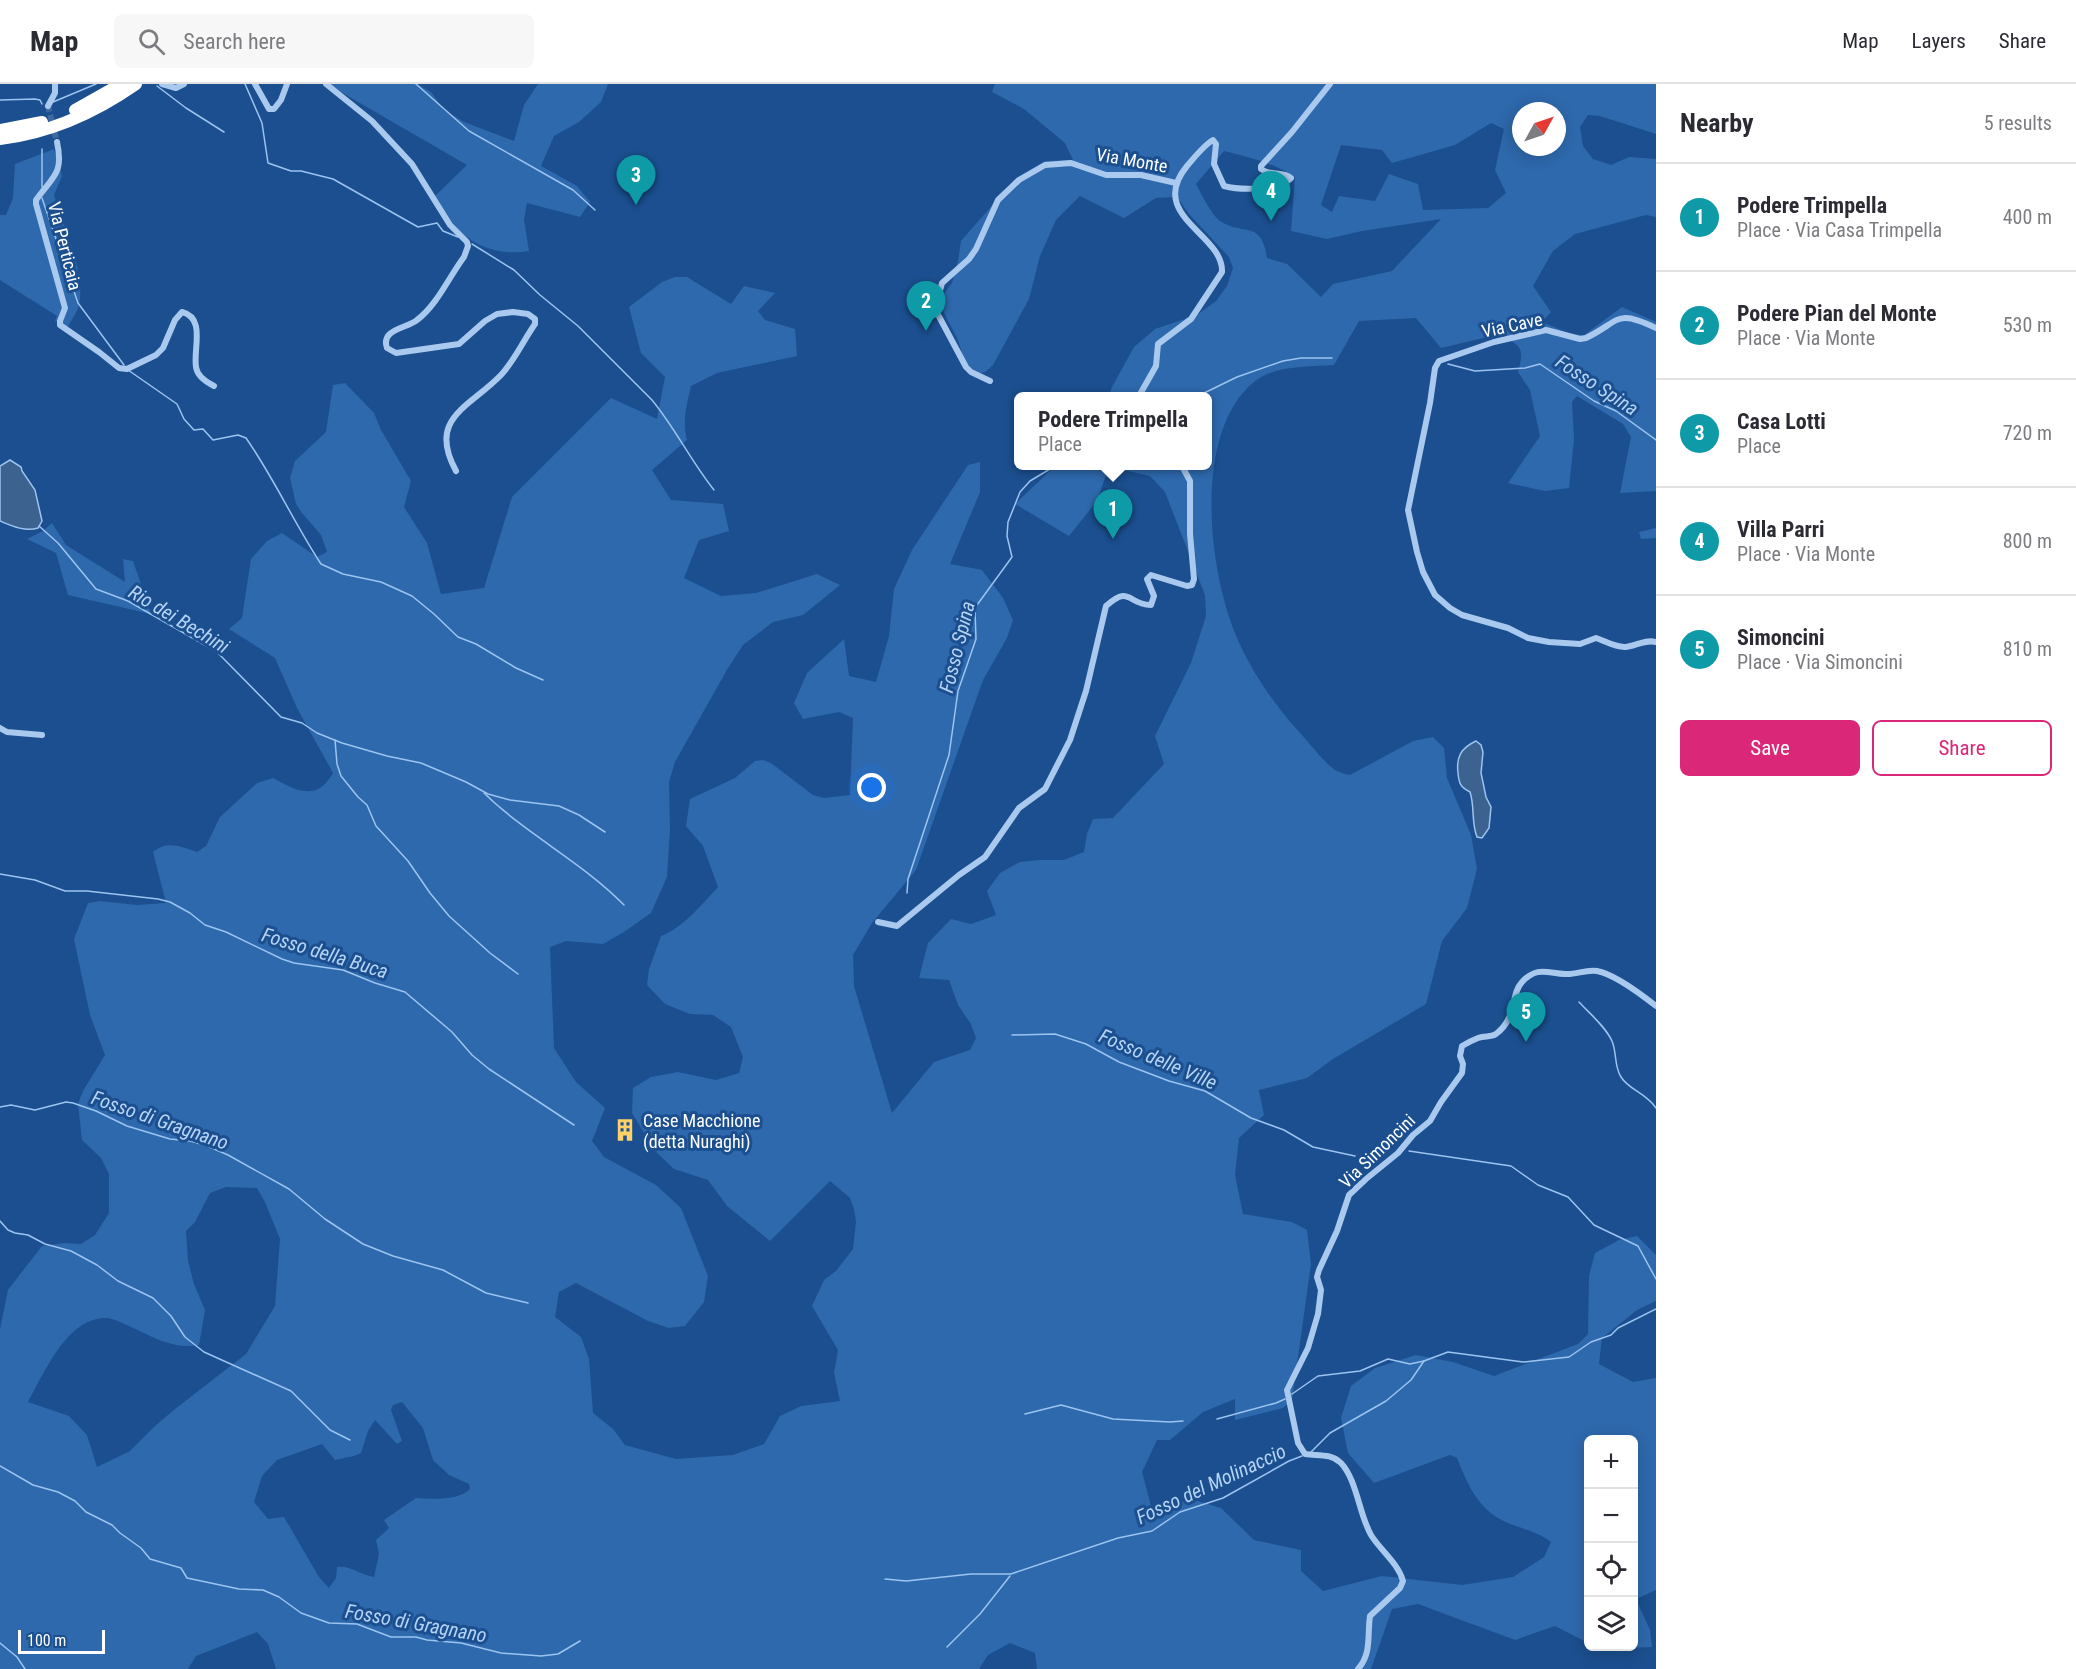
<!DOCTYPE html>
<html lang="en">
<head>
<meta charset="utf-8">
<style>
  :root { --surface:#fff; --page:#f7f7f7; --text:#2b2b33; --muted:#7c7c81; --line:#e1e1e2; --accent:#db2777 }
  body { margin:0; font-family:"Roboto Condensed",sans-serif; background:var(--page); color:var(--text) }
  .controls { position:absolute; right:18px; bottom:18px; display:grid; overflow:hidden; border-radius:9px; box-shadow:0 3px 15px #0003 }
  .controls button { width:54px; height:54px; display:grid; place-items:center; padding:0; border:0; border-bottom:2px solid var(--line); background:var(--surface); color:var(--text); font:30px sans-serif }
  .compass { position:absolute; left:1512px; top:18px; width:54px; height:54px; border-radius:50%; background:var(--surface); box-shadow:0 3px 15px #0003; rotate:50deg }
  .scale { position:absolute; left:18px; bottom:15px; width:87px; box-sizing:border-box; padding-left:6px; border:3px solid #fff; border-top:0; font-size:16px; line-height:21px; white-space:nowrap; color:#fff; -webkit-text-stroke:4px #1b4f8f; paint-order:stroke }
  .you { position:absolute; left:872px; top:704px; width:21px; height:21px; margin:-15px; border:4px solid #fff; border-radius:50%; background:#1a73e8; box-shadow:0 0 0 9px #1a73e833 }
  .badge { display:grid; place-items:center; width:39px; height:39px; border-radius:50%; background:var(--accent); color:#fff; font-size:20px; font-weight:700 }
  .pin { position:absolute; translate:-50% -50px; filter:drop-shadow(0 2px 3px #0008) }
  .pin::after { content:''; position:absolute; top:32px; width:21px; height:18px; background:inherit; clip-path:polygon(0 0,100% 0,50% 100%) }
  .popup { position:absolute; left:1014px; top:308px; width:198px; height:78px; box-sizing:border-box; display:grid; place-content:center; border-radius:9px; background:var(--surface); filter:drop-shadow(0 2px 4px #0005); font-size:20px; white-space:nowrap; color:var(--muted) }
  .popup b { font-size:22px; color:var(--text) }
  .popup::after { content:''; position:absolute; left:50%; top:100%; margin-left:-12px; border:12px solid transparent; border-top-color:var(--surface) }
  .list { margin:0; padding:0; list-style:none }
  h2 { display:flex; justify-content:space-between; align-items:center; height:78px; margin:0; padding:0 24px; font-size:26px }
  h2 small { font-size:20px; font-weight:400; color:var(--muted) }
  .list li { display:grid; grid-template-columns:39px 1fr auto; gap:18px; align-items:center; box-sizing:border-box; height:108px; padding:0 24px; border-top:2px solid var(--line) }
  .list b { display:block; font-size:22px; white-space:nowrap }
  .list p { margin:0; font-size:20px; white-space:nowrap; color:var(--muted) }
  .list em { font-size:20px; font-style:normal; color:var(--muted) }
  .actions { display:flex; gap:12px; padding:18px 24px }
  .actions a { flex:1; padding:14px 0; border:2px solid var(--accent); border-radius:9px; text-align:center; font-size:21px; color:var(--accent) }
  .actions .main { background:var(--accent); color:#fff }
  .icon { flex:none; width:33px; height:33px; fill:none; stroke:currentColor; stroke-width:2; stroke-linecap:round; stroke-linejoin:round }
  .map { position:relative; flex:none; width:1656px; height:1585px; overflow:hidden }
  header { display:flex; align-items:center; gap:36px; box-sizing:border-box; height:84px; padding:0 30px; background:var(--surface); border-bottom:2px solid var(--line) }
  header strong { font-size:28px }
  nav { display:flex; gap:33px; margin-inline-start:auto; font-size:21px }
  .search { width:420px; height:54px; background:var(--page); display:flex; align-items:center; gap:15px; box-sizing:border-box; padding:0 21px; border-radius:9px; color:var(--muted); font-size:22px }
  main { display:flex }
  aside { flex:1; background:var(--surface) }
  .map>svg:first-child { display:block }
  .green { fill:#2e69ad; fill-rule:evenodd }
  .water { fill:#3c6290; stroke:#9cc4f0; stroke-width:1.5 }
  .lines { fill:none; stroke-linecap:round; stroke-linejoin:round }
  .stream { stroke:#9cc4f0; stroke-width:1.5 }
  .minor-tunnel { stroke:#3d69a0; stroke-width:6; stroke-dasharray:6 3; stroke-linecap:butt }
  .minor { stroke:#a9c9ee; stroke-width:6 }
  .motorway { stroke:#fff; stroke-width:12 }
  .labels { text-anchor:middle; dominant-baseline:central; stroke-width:6; stroke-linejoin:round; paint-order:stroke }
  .street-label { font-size:18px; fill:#fff; stroke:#1b4f8f }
  .poi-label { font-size:18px; fill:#fff; stroke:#1b4f8f; text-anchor:start }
  .water-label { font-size:20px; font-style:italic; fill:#b5d3f5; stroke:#1b4f8f }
</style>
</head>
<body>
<header>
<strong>Map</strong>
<div class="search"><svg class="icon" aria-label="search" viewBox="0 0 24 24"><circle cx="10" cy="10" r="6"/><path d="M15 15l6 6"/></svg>Search here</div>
<nav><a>Map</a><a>Layers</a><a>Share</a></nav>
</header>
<main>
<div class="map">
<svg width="1656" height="1585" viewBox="0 0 1656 1585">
  <rect width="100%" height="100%" fill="#1b4f8f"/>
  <g class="green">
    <path d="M327 0H417L431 8 444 26 464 38 514 57 524 21 538 0H608L601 18 579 38 554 52 541 82 577 102 590 118 580 133 527 119 524 136 529 167C501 172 472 163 453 140 446 132 441 121 435 112L467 81Z"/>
    <path d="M995 0H1656V50L1600 32 1588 31 1580 43 1583 62 1593 75 1611 81 1629 73 1656 75V133L1646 131 1575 150 1553 167 1533 202 1551 228 1542 238 1571 250 1584 251 1622 223 1656 238V407L1620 409 1631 353 1623 340 1577 312 1572 318 1574 355 1569 404 1545 407 1508 399 1540 352 1530 306 1518 288C1525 263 1521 263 1500 250L1441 264 1416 234 1359 237 1334 281C1309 283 1274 281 1254 298 1193 348 1208 483 1235 549 1250 586 1275 622 1302 651 1311 661 1327 682 1337 687 1341 689 1346 690 1350 691L1413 657 1433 653 1444 664 1447 694 1471 751 1477 785 1467 824 1442 857 1426 920 1333 975 1307 994 1259 1006 1264 1031 1239 1054 1235 1091 1243 1130 1292 1138 1307 1146 1311 1180 1292 1316 1283 1324 1235 1336V1315L1203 1328 1170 1356H1157L1142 1388 1151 1422 1191 1415 1221 1424 1254 1456 1301 1466V1487L1323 1507 1382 1492 1462 1501 1513 1493 1544 1473 1551 1458C1538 1448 1523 1445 1508 1439 1479 1427 1468 1402 1457 1374L1450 1371 1374 1399 1348 1369 1341 1334 1351 1302 1375 1284 1416 1271 1453 1278 1494 1292 1578 1260 1588 1250 1589 1192 1595 1169 1619 1156 1637 1152 1656 1171V1217L1637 1226 1602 1254 1599 1280 1633 1298 1656 1294V1506L1636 1515 1650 1546 1652 1563 1602 1565 1596 1563 1634 1562V1356H1588V1559L1555 1542 1515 1556 1418 1520 1392 1525 1371 1585H1037L1035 1569 1010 1559 988 1571 979 1585H276L268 1560 257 1548 196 1572 188 1585H0V1245L8 1206 42 1162 64 1159 81 1160 95 1151 109 1129V1090L101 1074 82 1056 78 1020 83 1007 105 971 90 931 74 855 88 819 100 817 137 821 166 819 153 768C167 756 181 763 197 768L206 762 220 733 257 699 273 694C286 701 305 713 320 704 325 701 330 694 333 689L297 624 275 574 229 545 242 534 251 475 267 457 282 449 317 473 327 468 321 451 302 429 296 420 290 394 295 377 326 348 333 301 345 299 374 329 381 346 411 397 404 423 427 459 441 510 484 504 512 413 611 314 657 335 665 293 641 269 629 223 662 198 675 193H687L731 220 744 202 775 209 758 227 765 236 795 245 797 272 717 289 691 302C687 320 682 337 687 356L652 386 671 416 723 420 729 447 699 456 684 494 721 512 756 509 817 490 840 501 803 531 773 538 743 561 728 584 675 678 669 698 670 746 667 793 651 829 624 848 603 860 566 857 550 863 554 964 576 998 605 1024 592 1057 604 1073 656 1101 681 1124 708 1192 704 1218 685 1242 669 1244 648 1237 576 1199 559 1208 555 1233 581 1253 589 1275 593 1329 613 1345 625 1361 676 1375 733 1371 764 1360 780 1332 801 1322 840 1317 834 1289 838 1266 812 1222 824 1196 836 1187 853 1165 856 1138 854 1125 850 1114 830 1097 770 1157 727 1122 708 1096 674 1085 655 1067 632 1029 633 1004 651 993 678 988 716 996 739 989 743 973 731 943 713 931 690 930 665 920 647 901 649 885 661 852C684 843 701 821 718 803L703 762 686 742 690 715 735 694 755 677 763 676 771 679 813 711 824 714 850 711 853 634 839 628 803 635 794 619 807 589 844 555 849 592 876 598 889 552 894 505 912 466 968 381 980 378V408L950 480 982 486 1003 514 1013 536 1007 554 983 596 916 786 872 839 853 871 854 902 892 1029 934 978 970 966 976 954 971 940 958 921 949 896 919 894 928 859 951 835 971 840 996 831 987 807 1000 789 1020 778 1040 776H1064L1084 768 1087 750 1093 735 1113 734 1164 680 1155 652 1191 579 1206 532 1205 511 1165 408 1150 392 1119 385 1106 391 1097 417 1069 452 1015 420 1055 382H1208V312H1109L1112 303 1134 263 1155 245 1197 231 1216 217 1227 202 1233 184 1229 173 1189 130 1177 113 1156 114 1124 134 1080 112 1056 136 1040 172 1029 215 993 281 985 288 980 289 971 284 965 277 957 254 943 227 944 210 952 199 958 177 961 157 1016 94 1045 77 1073 76 1065 59 1024 25 992 8ZM1521 27H1557V63H1521ZM1491 39 1504 45 1495 86 1506 109 1488 124 1423 126 1418 100 1389 90 1375 117 1339 112 1332 128 1321 121 1341 61 1382 66 1392 79 1455 61ZM1224 67C1248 73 1274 79 1295 93L1291 147 1327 155 1362 147 1441 135 1392 187 1333 200 1321 213 1287 180 1267 174C1262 134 1241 153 1219 136 1211 130 1201 109 1196 100ZM226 1103 257 1104 265 1118 280 1155 275 1222 246 1270 175 1325 155 1342 130 1367 97 1383 87 1351 69 1332 28 1318C44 1289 68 1232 107 1234 117 1235 132 1244 142 1248 159 1257 180 1265 199 1261L205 1226 194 1200 188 1177 186 1147 195 1138 210 1109ZM402 1318 423 1344 433 1376 449 1391 469 1400 470 1405C458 1417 432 1415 416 1414L384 1436 389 1444 376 1456 379 1470 374 1493C362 1491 349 1481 337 1483L336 1494 329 1504 319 1493 284 1433 268 1435 254 1418 262 1392 277 1376 322 1360 335 1376 354 1372 361 1369 368 1347 375 1336 397 1360 402 1357 391 1326 393 1321Z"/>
    <path d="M54 65 62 92 54 111C63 142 86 189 79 221 77 229 71 236 68 243L55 237 57 232 0 196V131H6L13 114 15 80Z"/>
    <polygon points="52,439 66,461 125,498 123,475 133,477 151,530 68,511 56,469 27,455 43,447"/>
    <polygon points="1656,444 1656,454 1641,455 1639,448"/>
  </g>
  <g class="water">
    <path d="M10 376 21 383 22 387 35 406 42 437 38 444C25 448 12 442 0 437V382Z"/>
    <path d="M1476 657 1481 661 1483 668 1481 689 1486 713 1491 723 1489 744 1482 754 1477 753C1471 738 1475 723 1470 708 1460 703 1459 699 1458 689 1456 673 1461 664 1476 657Z"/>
  </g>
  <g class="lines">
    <g class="stream">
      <polyline points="245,0 262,39 268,79 291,87 301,87 333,95 418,143 437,139 443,147 458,153"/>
      <polyline points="416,0 469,47 573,106 595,126"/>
      <polyline points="157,2 186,24 224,48"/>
      <polyline points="0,16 35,15 40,16 42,20"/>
      <polyline points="53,18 96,0"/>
      <polyline points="42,103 42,65"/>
      <polyline points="42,114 78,219 124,281"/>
      <path d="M472 160 514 186 540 211 578 242 652 316C675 344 691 377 714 406"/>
      <polyline points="1448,280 1475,287 1525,284 1540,280 1594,317 1616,327 1656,356"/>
      <path d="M128 286 177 320 184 335 194 346 203 345 213 356 238 351 246 354C274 394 294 439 321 480L343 490 381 498 412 512 434 530 458 553 476 560 516 584 543 596"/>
      <polyline points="1198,312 1237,293 1283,277 1301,274 1332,274"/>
      <polyline points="39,442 58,459 96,505 128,517 217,568 281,633 302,639 317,649 342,659 387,672 421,679 466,698 488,710 510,716 559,722 579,731 605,748"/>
      <polyline points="335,656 337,680 341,692 358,713 367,721 376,742 408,777 430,809 449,832 490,869 518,890"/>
      <path d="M484 709C527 751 582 778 624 821"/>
      <polyline points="0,790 35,796 65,807 87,807 158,815 170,818 190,829 205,841 226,848 282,875 294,879 343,886 375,899 405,908 452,948 472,971 489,985 574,1041"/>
      <polyline points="907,809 908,795 949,671 958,607 976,555 975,526 977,521 1012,473 1007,452 1008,438 1020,408 1030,397 1055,382"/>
      <path d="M1579 918C1590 930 1605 942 1612 957 1617 969 1614 982 1621 993 1629 1006 1646 1009 1656 1024"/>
      <polyline points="1012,951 1055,950 1086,960 1119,978 1169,997 1205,1007 1251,1034 1284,1046 1313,1063 1355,1072"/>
      <polyline points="0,1023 11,1021 35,1026 66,1018 73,1019 96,1027 127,1042 170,1055 190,1057 205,1061 228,1071 289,1105 325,1135 363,1160 393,1172 443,1186 486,1209 528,1219"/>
      <polyline points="1409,1067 1511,1082 1538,1101 1568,1113 1594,1141 1638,1162 1656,1195"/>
      <polyline points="0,1137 8,1146 15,1149 28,1151 45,1160 71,1167 97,1181 118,1197 153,1214 171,1232 185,1253 204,1268 291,1307 330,1346 350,1356"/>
      <polyline points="1292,1310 1318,1292 1360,1287 1388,1275 1410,1280 1424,1277"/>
      <polyline points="1025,1330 1061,1321 1113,1335 1170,1338 1183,1337"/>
      <polyline points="1217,1335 1276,1319 1285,1315"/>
      <polyline points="1311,1368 1330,1349 1386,1317 1411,1296 1424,1277 1448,1268 1523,1278 1569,1273 1591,1258 1611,1251 1618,1244 1656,1225"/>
      <polyline points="0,1382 33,1401 58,1408 75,1417 86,1428 112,1441 120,1449 141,1464 150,1475 181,1484 187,1494 239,1505 263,1506 279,1513 301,1529 329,1539 357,1540 391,1553 416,1553 427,1556 461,1559 501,1569 541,1572 558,1570 580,1557"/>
      <polyline points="885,1495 906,1497 971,1490 1011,1490 1118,1454 1152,1447 1180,1428 1223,1414 1289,1377 1302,1372"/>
      <polyline points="0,1559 17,1573 25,1585"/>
      <polyline points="947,1563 980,1530 1010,1492"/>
    </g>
    <polyline class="minor-tunnel" points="48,22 57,58"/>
    <g class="minor">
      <polyline points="162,0 176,4 184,0"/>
      <polyline points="255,0 269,25 274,25 281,16 287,0"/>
      <path d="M326 0 372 37 412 80 450 141 467 158 468 162 464 173C449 193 437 221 417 236 408 244 380 245 387 264L396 269 459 260 485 237 497 230 513 228 528 230 535 235V240C523 257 515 276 501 291 469 324 427 334 456 387"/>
      <polyline points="48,22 55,9 55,0"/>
      <path d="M57 58C64 90 53 92 36 116V120L65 224 60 237V241L99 268 119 284 127 285 156 271 163 264 175 236 182 228C206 234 193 265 196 283 197 292 206 298 214 302"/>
      <path d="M1656 244C1615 224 1621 237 1586 254L1580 255 1546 246 1494 258 1439 277 1435 284 1430 319 1408 426 1417 468 1423 488 1435 511 1450 524 1462 531 1508 544 1528 554 1549 558 1580 560 1596 554C1605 557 1616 564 1626 563 1636 562 1645 555 1656 558"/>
      <polyline points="990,297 971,288 966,283 935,225 942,199 969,175 976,165 998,116 1019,96 1045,81 1071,79 1106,91 1141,91 1176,99"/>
      <path d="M1139 312 1156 282 1158 260 1191 235 1222 188C1224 150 1146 132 1187 82 1194 74 1204 61 1213 56L1216 60 1214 80 1224 102C1239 106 1280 107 1291 94 1283 87 1270 92 1261 85V82L1292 48 1330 0"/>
      <polyline points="0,644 7,648 42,651"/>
      <path d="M878 838 897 842 959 791 985 773 1019 724 1045 705 1070 656 1086 607 1106 522C1131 500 1127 521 1151 521L1154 512 1147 495 1151 491 1187 502 1192 501 1194 495 1190 450V397L1182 382"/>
      <path d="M1358 1585C1372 1569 1367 1552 1370 1532L1400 1504 1403 1497C1398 1479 1381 1467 1371 1451 1359 1430 1357 1396 1341 1379 1331 1369 1318 1372 1305 1370L1298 1359 1287 1306 1308 1264 1318 1230 1321 1206 1317 1193 1319 1186 1337 1147 1349 1111 1366 1095 1398 1069 1413 1051 1430 1037 1441 1018 1462 989 1463 980 1460 972 1462 962C1467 959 1473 956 1478 954 1485 951 1490 954 1496 950 1518 933 1510 911 1522 898 1537 882 1547 889 1565 890 1576 891 1586 885 1597 887 1614 890 1642 911 1656 922"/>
    </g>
    <g class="motorway">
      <polyline points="75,26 121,0"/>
      <polyline points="0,46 42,38"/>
      <path d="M0 55C49 49 96 28 136 0"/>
    </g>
  </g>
  <defs>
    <g id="building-bare" transform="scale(1.8)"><path d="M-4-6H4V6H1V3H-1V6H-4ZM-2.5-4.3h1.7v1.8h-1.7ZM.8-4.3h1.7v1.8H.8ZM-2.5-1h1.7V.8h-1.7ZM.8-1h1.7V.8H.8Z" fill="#ffd166" stroke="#1b4f8f" stroke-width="2.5" paint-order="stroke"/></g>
  </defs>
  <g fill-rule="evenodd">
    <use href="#building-bare" x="625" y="1046"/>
  </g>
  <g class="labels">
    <g class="street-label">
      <text transform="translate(1132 76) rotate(10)">Via Monte</text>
      <text transform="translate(65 162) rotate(76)">Via Perticaia</text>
      <text transform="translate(1512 241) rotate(-12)">Via Cave</text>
      <text transform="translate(1377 1067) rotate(-44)">Via Simoncini</text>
    </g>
    <g class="poi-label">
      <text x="643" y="1036">Case Macchione<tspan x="643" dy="21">(detta Nuraghi)</tspan></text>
    </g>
    <g class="water-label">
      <text transform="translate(1597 301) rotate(33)">Fosso Spina</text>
      <text transform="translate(179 535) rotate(31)">Rio dei Bechini</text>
      <text transform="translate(957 563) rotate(-76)">Fosso Spina</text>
      <text transform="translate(325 869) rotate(17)">Fosso della Buca</text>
      <text transform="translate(1158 975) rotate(23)">Fosso delle Ville</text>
      <text transform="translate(160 1036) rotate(19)">Fosso di Gragnano</text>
      <text transform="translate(1211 1400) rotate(-25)">Fosso del Molinaccio</text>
      <text transform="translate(416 1539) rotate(10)">Fosso di Gragnano</text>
    </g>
  </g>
</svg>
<div class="controls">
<button>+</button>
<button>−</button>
<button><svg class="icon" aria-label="locate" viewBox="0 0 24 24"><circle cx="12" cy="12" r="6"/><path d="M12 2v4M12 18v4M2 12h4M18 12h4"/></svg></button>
<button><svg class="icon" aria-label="layers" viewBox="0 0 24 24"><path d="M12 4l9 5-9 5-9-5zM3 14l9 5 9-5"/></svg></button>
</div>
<svg class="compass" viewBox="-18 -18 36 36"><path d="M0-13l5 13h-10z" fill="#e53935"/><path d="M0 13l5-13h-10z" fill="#7c7c81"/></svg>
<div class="scale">100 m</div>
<div class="you"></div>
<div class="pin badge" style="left:1113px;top:455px;background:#0f9aa8">1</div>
<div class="popup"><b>Podere Trimpella</b>Place</div>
<div class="pin badge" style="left:926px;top:247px;background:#0f9aa8">2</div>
<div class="pin badge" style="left:636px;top:121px;background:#0f9aa8">3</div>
<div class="pin badge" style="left:1271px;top:137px;background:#0f9aa8">4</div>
<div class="pin badge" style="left:1526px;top:958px;background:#0f9aa8">5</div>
</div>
<aside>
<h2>Nearby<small>5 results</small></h2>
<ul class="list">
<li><span class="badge" style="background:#0f9aa8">1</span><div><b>Podere Trimpella</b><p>Place · Via Casa Trimpella</p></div><em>400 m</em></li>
<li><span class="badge" style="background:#0f9aa8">2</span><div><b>Podere Pian del Monte</b><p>Place · Via Monte</p></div><em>530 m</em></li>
<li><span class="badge" style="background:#0f9aa8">3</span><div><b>Casa Lotti</b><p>Place</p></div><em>720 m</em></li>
<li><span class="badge" style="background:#0f9aa8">4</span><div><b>Villa Parri</b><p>Place · Via Monte</p></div><em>800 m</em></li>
<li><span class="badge" style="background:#0f9aa8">5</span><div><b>Simoncini</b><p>Place · Via Simoncini</p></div><em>810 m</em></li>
</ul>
<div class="actions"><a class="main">Save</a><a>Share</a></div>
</aside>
</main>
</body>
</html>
